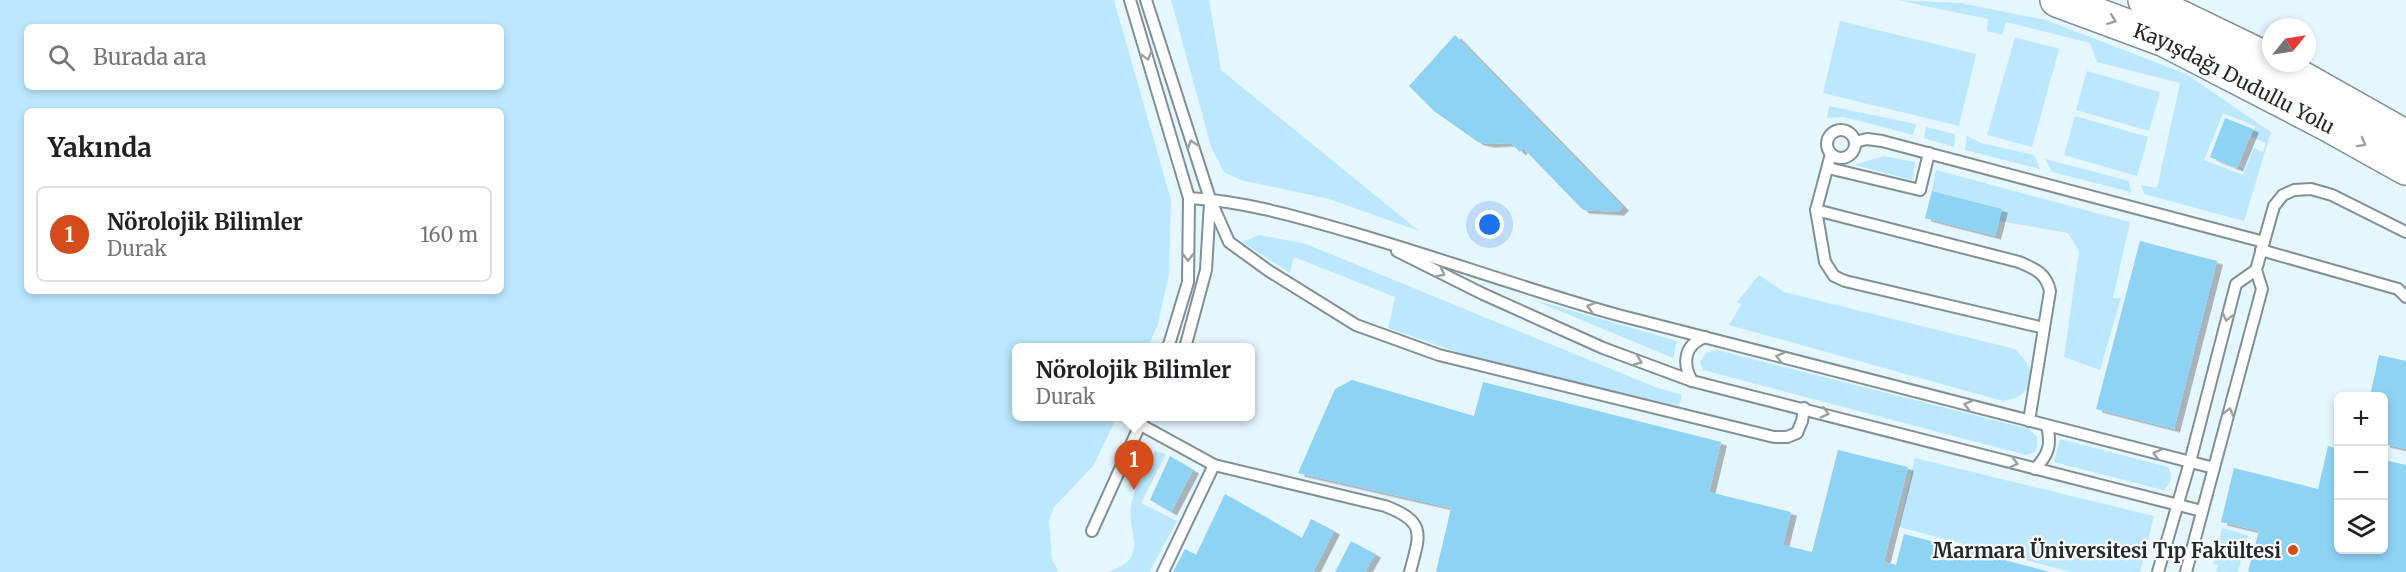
<!DOCTYPE html>
<html lang="tr">
<head>
<meta charset="utf-8">
<style>
  :root { --surface:#fff; --page:#f2f2f2; --text:#202124; --muted:#757577; --line:#e0e0e0; --accent:#d44c1b }
  body { margin:0; font-family:Merriweather,serif; background:var(--page); color:var(--text) }
  .controls { position:absolute; right:18px; bottom:18px; display:grid; overflow:hidden; border-radius:9px; box-shadow:0 3px 9px #0003 }
  .controls button { width:54px; height:54px; display:grid; place-items:center; padding:0; border:0; border-bottom:2px solid var(--line); background:var(--surface); color:var(--text); font:30px sans-serif }
  .compass { position:absolute; left:2262px; top:18px; width:54px; height:54px; border-radius:50%; background:var(--surface); box-shadow:0 3px 9px #0003; rotate:60deg }
  .you { position:absolute; left:1490px; top:225px; width:21px; height:21px; margin:-15px; border:4px solid #fff; border-radius:50%; background:#1a73e8; box-shadow:0 0 0 9px #1a73e833 }
  .badge { display:grid; place-items:center; width:39px; height:39px; border-radius:50%; background:var(--accent); color:#fff; font-size:20px; font-weight:700 }
  .pin { position:absolute; translate:-50% -50px; filter:drop-shadow(0 2px 3px #0008) }
  .pin::after { content:''; position:absolute; top:32px; width:21px; height:18px; background:inherit; clip-path:polygon(0 0,100% 0,50% 100%) }
  .popup { position:absolute; left:1012px; top:343px; width:243px; height:78px; box-sizing:border-box; display:grid; place-content:center; border-radius:9px; background:var(--surface); filter:drop-shadow(0 2px 4px #0005); font-size:20px; white-space:nowrap; color:var(--muted) }
  .popup b { font-size:22px; color:var(--text) }
  .popup::after { content:''; position:absolute; left:50%; top:100%; margin-left:-12px; border:12px solid transparent; border-top-color:var(--surface) }
  .list { margin:0; padding:0; list-style:none }
  h2 { display:flex; justify-content:space-between; align-items:center; height:78px; margin:0; padding:0 24px; font-size:26px }
  h2 small { font-size:20px; font-weight:400; color:var(--muted) }
  .list li { display:grid; grid-template-columns:39px 1fr auto; gap:18px; align-items:center; box-sizing:border-box; height:96px; margin:0 12px 12px; padding:0 12px; border:2px solid var(--line); border-radius:9px }
  .list b { display:block; font-size:22px; white-space:nowrap }
  .list p { margin:0; font-size:20px; white-space:nowrap; color:var(--muted) }
  .list em { font-size:20px; font-style:normal; color:var(--muted) }
  .icon { flex:none; width:33px; height:33px; fill:none; stroke:currentColor; stroke-width:2; stroke-linecap:round; stroke-linejoin:round }
  .map { position:relative; flex:none; width:2406px; height:572px; overflow:hidden }
  .search { position:absolute; background:var(--surface); box-shadow:0 3px 9px #0003; left:24px; top:24px; width:480px; height:66px; display:flex; align-items:center; gap:15px; box-sizing:border-box; padding:0 21px; border-radius:9px; color:var(--muted); font-size:22px }
  .panel { position:absolute; background:var(--surface); box-shadow:0 3px 9px #0003; left:24px; top:108px; width:480px; height:186px; border-radius:9px }
  .map>svg:first-child { display:block }
  .green { fill:#bbe8fe; fill-rule:evenodd }
  .building { fill:#8ed3f4; filter:url(#shadow) }
  .lines { fill:none; stroke-linecap:round; stroke-linejoin:round }
  .lane-casing { stroke:#819098; stroke-width:14 }
  .primary-casing { stroke:#819098; stroke-width:36 }
  .lane { stroke:#fff; stroke-width:10 }
  .primary { stroke:#fff; stroke-width:33 }
  .oneway { stroke:#9c9fa0 }
  .poi-dot { fill:#d44c1b; stroke:#fff; stroke-width:2 }
  .labels { text-anchor:middle; dominant-baseline:central; stroke-width:4.5; stroke-linejoin:round; paint-order:stroke }
  .street-label { font-size:20px; fill:#242a2d; stroke:#fff }
  .poi-label { font-size:20px; font-weight:bold; fill:#242a2d; stroke:#fff; text-anchor:end }
</style>
</head>
<body>
<div class="map">
<svg width="2406" height="572" viewBox="0 0 2406 572">
  <defs>
    <filter id="shadow"><feDropShadow dx="6" dy="3.5" stdDeviation="0" flood-color="#0004"/></filter>
  </defs>
  <rect width="100%" height="100%" fill="#e5f6fe"/>
  <g class="green">
    <path d="M0 0H1114L1171 200 1169 273 1158 324 1148 347 1017 348V416L1117 417 1093 466 1054 507 1049 521 1052 560 1059 572H0ZM27 27H501V87H27ZM27 111H501V291H27Z"/>
    <polygon points="1171,0 1209,0 1221,70 1419,231 1329,199 1241,180 1224,172 1211,147"/>
    <path d="M1897 0 1960 3 2046 20 2186 74 2271 132 2244 221 2144 194 2141 185 2157 188 2180 83 2097 62 2090 43 2006 22 2002 35 1987 31 1988 19ZM2223 113 2255 126 2251 137 2266 143 2263 152 2254 148 2243 175 2204 160Z"/>
    <polygon points="1840,21 1976,54 1959,126 1823,93"/>
    <polygon points="2015,37 2059,49 2032,147 1987,135"/>
    <polygon points="2087,71 2160,92 2149,131 2076,110"/>
    <polygon points="1829,106 1916,124 1913,135 1844,117 1827,118"/>
    <polygon points="2075,116 2148,137 2137,176 2064,155"/>
    <polygon points="1926,127 1955,134 1954,147 1924,138"/>
    <polygon points="1967,136 1981,143 2034,155 2040,169 1965,150"/>
    <polygon points="1883,156 1915,162 1912,180 1854,165"/>
    <polygon points="2045,159 2129,181 2131,192 2052,172"/>
    <polygon points="1936,170 2130,222 2113,298 2121,298 2100,370 2064,357 2079,251 2068,233 1999,221 2001,209 1932,191"/>
    <polygon points="1260,235 1306,244 1655,387 1682,395 1679,406 1487,362 1388,328 1395,297 1294,257 1290,273 1242,242"/>
    <path d="M1759 275 1784 292 2015 349C2029 364 2033 368 2029 388L2018 397 2003 401 1729 325 1741 305 1737 302Z"/>
    <polygon points="1531,299 1677,341 1673,358"/>
    <polygon points="1717,350 2029,429 2037,437 2037,446 2035,452 2026,455 1703,370 1700,362 1706,353"/>
    <path d="M2060 439 2168 467C2173 475 2172 484 2163 490L2054 462Z"/>
    <path d="M1155 451 1166 454 1141 503 1177 521 1149 572H1108C1151 557 1127 536 1131 506 1134 487 1146 468 1155 451Z"/>
    <polygon points="1915,458 2154,516 2140,572 2071,572 1899,527"/>
    <polygon points="2222,528 2248,535 2238,572 2216,572 2218,565 2213,564"/>
  </g>
  <g class="building">
    <polygon points="1455,35 1623,207 1618,212 1583,210 1523,148 1520,152 1511,143 1489,144 1478,142 1434,111 1409,86"/>
    <polygon points="2225,118 2253,129 2237,168 2210,157"/>
    <polygon points="1932,191 2002,209 1995,236 1925,218"/>
    <polygon points="2140,241 2217,261 2174,429 2096,409"/>
    <polygon points="2379,355 2406,361 2406,449 2384,444 2384,396 2370,396"/>
    <polygon points="1352,380 1474,416 1483,382 1721,442 1709,492 1791,512 1783,545 1812,552 1838,450 1908,467 1884,562 1896,565 1904,534 2050,572 1436,572 1451,508 1298,473 1335,389"/>
    <polygon points="2328,446 2338,449 2338,550 2384,550 2384,460 2406,465 2406,572 2248,572 2259,531 2221,522 2234,468 2318,489"/>
    <polygon points="1170,456 1193,470 1171,512 1150,500"/>
    <polygon points="1225,494 1302,538 1311,519 1334,531 1313,572 1173,572 1185,549 1196,555"/>
    <polygon points="1351,541 1375,554 1365,572 1335,572"/>
  </g>
  <g class="lines">
    <g class="lane-casing">
      <g id="lane">
        <polyline points="1130,0 1189,198 1188,282 1168,348"/>
        <polyline points="1146,0 1210,199 1229,242 1269,271 1356,325 1439,355 1774,437 1787,437 1797,433 1802,421 1804,408"/>
        <circle cx="1841" cy="144" r="14"/>
        <polyline points="1855,142 1867,139 1882,141 2264,242"/>
        <polyline points="1831,154 1816,210 1825,262 1834,276 1845,281 2044,328"/>
        <polyline points="1828,168 1920,190 1929,153"/>
        <path d="M1189 198C1244 201 1298 217 1350 232 1440 258 1528 290 1618 315L2214 468"/>
        <path d="M1816 210 2019 262C2035 269 2046 273 2050 291L2029 421"/>
        <polyline points="2261,250 2398,289 2406,297"/>
        <polyline points="1397,251 1483,294 1603,348 1692,381 2202,511"/>
        <polyline points="1185,348 1206,270 1210,202"/>
        <path d="M1692 381C1682 363 1684 345 1705 337"/>
        <path d="M1141 425 1214 465 1385 506C1427 522 1420 534 1410 572"/>
        <path d="M2035 469C2048 455 2052 445 2047 426"/>
        <polyline points="1092,531 1144,416"/>
        <polyline points="1163,572 1214,465"/>
        <polyline points="2158,572 2190,462 2236,284 2256,270"/>
        <polyline points="2186,572 2262,289 2256,270 2274,206 2283,195 2294,190 2311,189 2332,195 2406,232"/>
      </g>
    </g>
    <g class="primary-casing">
      <g id="primary">
        <path id="s1" d="M2057 0 2165 40 2329 125 2406 168"/>
        <polyline points="2145,0 2271,61"/>
        <polyline points="2275,63 2406,137"/>
      </g>
    </g>
    <use href="#lane" class="lane"/>
    <use href="#primary" class="primary"/>
  </g>
  <defs><path id="oneway-chevron" d="M-2-3.5L2.5 0L-2 3.5" fill="none" stroke-width="1.6" stroke-linecap="round" stroke-linejoin="round" transform="scale(1.5)"/></defs>
  <g class="oneway">
    <use href="#oneway-chevron" transform="translate(2112 20) rotate(21)"/>
    <use href="#oneway-chevron" transform="translate(1147 56) rotate(74)"/>
    <use href="#oneway-chevron" transform="translate(2362 143) rotate(29)"/>
    <use href="#oneway-chevron" transform="translate(1192 144) rotate(-108)"/>
    <use href="#oneway-chevron" transform="translate(1188 257) rotate(90)"/>
    <use href="#oneway-chevron" transform="translate(1441 273) rotate(27)"/>
    <use href="#oneway-chevron" transform="translate(1591 307) rotate(-164)"/>
    <use href="#oneway-chevron" transform="translate(2227 317) rotate(104)"/>
    <use href="#oneway-chevron" transform="translate(1780 357) rotate(-165)"/>
    <use href="#oneway-chevron" transform="translate(1638 361) rotate(20)"/>
    <use href="#oneway-chevron" transform="translate(1968 405) rotate(-165)"/>
    <use href="#oneway-chevron" transform="translate(2229 412) rotate(-75)"/>
    <use href="#oneway-chevron" transform="translate(1825 413) rotate(14)"/>
    <use href="#oneway-chevron" transform="translate(2157 454) rotate(-166)"/>
    <use href="#oneway-chevron" transform="translate(2014 463) rotate(15)"/>
  </g>
  <circle class="poi-dot" cx="2293" cy="550" r="6"/>
  <g class="labels">
    <g class="street-label">
      <text stroke="none"><textPath href="#s1" startOffset="194">Kayışdağı Dudullu Yolu</textPath></text>
    </g>
    <g class="poi-label">
      <text x="2281" y="550">Marmara Üniversitesi Tıp Fakültesi</text>
    </g>
  </g>
</svg>
<div class="controls">
<button>+</button>
<button>−</button>
<button><svg class="icon" aria-label="layers" viewBox="0 0 24 24"><path d="M12 4l9 5-9 5-9-5zM3 14l9 5 9-5"/></svg></button>
</div>
<svg class="compass" viewBox="-18 -18 36 36"><path d="M0-13l5 13h-10z" fill="#e53935"/><path d="M0 13l5-13h-10z" fill="#757577"/></svg>
<div class="you"></div>
<div class="pin badge" style="left:1134px;top:490px">1</div>
<div class="popup"><b>Nörolojik Bilimler</b>Durak</div>
<div class="search"><svg class="icon" aria-label="search" viewBox="0 0 24 24"><circle cx="10" cy="10" r="6"/><path d="M15 15l6 6"/></svg>Burada ara</div>
<section class="panel">
<h2>Yakında<small></small></h2>
<ul class="list">
<li><span class="badge">1</span><div><b>Nörolojik Bilimler</b><p>Durak</p></div><em>160 m</em></li>
</ul>
</section>
</div>
</body>
</html>
